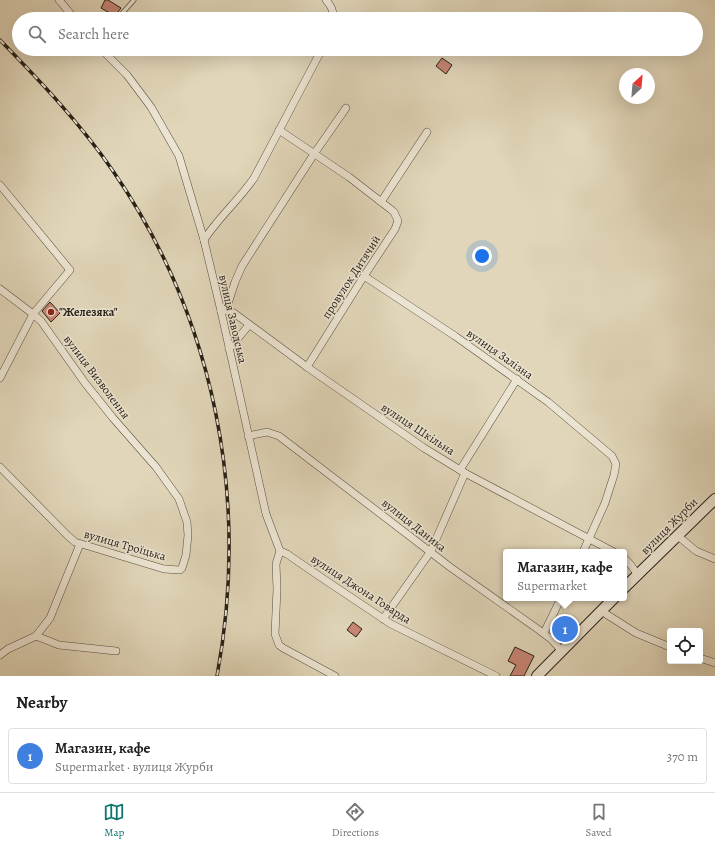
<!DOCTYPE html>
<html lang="en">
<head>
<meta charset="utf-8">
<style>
  :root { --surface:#fff; --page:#f2f2f2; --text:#222; --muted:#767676; --line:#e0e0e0; --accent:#0f766e }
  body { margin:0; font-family:Alegreya,serif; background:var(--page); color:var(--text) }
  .controls { position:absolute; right:12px; bottom:12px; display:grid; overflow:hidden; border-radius:4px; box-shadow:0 4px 16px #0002 }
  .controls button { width:36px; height:36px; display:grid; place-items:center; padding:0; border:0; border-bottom:1px solid var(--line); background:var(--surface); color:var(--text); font:20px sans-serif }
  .compass { position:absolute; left:619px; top:68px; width:36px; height:36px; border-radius:50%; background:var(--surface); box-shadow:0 4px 16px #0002; rotate:26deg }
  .you { position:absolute; left:482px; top:256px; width:14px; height:14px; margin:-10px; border:3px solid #fff; border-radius:50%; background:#1a73e8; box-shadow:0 0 0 6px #1a73e833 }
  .badge { display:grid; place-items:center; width:26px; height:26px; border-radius:50%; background:var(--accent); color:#fff; font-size:13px; font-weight:700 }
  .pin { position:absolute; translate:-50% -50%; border:2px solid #fff; box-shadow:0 1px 4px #0006 }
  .popup { position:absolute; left:503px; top:549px; width:124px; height:52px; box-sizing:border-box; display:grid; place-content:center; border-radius:4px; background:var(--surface); filter:drop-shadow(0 1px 3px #0005); font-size:13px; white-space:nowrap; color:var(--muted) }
  .popup b { font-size:15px; color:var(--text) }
  .popup::after { content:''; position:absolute; left:50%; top:100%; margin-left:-8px; border:8px solid transparent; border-top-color:var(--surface) }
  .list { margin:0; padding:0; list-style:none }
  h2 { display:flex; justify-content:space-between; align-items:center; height:52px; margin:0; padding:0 16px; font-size:17px }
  h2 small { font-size:13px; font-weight:400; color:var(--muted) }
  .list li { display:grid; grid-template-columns:26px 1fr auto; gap:12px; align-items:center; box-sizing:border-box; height:56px; margin:0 8px 8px; padding:0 8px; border:1px solid var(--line); border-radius:4px }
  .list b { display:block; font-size:15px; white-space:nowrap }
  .list p { margin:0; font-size:13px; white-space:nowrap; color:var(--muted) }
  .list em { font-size:13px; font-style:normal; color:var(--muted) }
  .icon { flex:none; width:22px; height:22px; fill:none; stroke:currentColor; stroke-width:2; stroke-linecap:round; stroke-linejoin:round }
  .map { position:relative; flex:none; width:715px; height:676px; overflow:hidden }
  .search { position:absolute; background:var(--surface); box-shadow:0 4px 16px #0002; left:12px; right:12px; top:12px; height:44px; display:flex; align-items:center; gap:10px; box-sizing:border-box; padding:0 14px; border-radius:22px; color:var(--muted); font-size:15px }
  .sheet { height:116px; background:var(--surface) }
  nav { display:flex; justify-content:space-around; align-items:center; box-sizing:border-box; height:56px; border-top:1px solid var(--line); background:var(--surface); font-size:11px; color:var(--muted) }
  nav a { display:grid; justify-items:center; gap:2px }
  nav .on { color:var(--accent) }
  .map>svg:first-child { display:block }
  .building { fill:#c98676; stroke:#282117 }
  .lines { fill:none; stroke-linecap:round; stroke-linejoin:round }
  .lane-casing { stroke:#564e40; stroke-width:5 }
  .street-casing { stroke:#564e40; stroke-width:8 }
  .secondary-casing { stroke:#282117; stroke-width:12 }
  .lane { stroke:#ece4d2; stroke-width:3.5 }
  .street { stroke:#ece4d2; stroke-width:7 }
  .secondary { stroke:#ece4d2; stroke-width:10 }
  .rail-casing { stroke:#282117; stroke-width:3.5 }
  .rail { stroke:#ece4d2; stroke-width:2; stroke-dasharray:6; stroke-linecap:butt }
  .poi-dot { fill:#8f2418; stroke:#ece4d2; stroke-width:1.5 }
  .labels { text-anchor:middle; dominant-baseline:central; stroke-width:3; stroke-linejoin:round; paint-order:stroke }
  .street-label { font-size:12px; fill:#282117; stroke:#ece4d2 }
  .poi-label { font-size:12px; font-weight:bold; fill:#282117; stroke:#ece4d2; text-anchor:start }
</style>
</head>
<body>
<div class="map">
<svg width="715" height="676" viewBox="0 0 715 676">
  <rect width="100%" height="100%" fill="#e1d6b9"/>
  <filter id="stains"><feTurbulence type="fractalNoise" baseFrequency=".005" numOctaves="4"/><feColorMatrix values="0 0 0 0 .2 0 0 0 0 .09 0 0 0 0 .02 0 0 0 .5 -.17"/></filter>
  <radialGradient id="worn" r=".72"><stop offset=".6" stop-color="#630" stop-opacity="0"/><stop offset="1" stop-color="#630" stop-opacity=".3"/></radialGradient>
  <g class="building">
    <polygon points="105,0 108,0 121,8 115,16 101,8"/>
    <polygon points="442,58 452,65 446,74 436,66"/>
    <polygon points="50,302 60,313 51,322 42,311"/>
    <polygon points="567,617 577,626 561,642 552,632"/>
    <polygon points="353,622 362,629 356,637 347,630"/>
    <polygon points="515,647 534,656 524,676 510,676 516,665 508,661"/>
  </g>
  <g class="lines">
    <g class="lane-casing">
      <polyline id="lane" points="117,19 134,0"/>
    </g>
    <g class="street-casing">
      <g id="street">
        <polyline points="59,0 75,19"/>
        <path d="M326 0C331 6 334 11 333 19"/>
        <polyline points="101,49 127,75 151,107 179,156 204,240"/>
        <path d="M322 49 254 178C239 200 218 218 204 240L221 311 266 514 280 551 276 564 277 589 275 634 279 645 283 648 335 676"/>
        <polyline points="279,130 349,177 389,208 394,212 398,221 395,229 364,276 307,367"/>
        <polyline points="0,185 70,270 33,314 0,378"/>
        <polyline points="381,202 427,132"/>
        <polyline points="364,276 455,336 548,402 612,456 616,464 614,475 605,503 583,552"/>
        <polyline points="0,289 33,314 41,321 85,383 113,418 156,467 179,499 187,522 188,535 186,555 182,568 180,570 164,569 75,542 68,536 0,467"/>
        <polyline points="226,310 235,282 242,266 314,154 346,108"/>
        <polyline points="221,311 226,310 234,313 307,367 424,448 465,473 614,552"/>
        <polyline points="229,349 249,325"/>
        <polyline points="248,436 267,432 279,436 450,567 539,630 551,639 561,650"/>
        <polyline points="460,470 517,379"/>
        <polyline points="678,536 696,551 715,559"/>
        <polyline points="280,551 287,554 322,578 391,624 496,676"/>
        <polyline points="624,558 630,564 638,575"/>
        <polyline points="602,610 606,614 636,633 670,647"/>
        <polyline points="383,619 431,551 465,473"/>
        <polyline points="544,633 561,598"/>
        <polyline points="36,636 50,618 80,544"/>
        <polyline points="0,655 8,649 36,636 59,645 116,651"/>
        <polyline points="700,658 715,663"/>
      </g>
    </g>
    <g class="secondary-casing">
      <g id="secondary">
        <polyline points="624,588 715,499"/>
        <polyline points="537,676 614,598"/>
      </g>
    </g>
    <use href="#lane" class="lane"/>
    <use href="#street" class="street"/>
    <use href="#secondary" class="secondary"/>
    <g class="rail-casing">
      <path id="rail" d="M0 40C40 81 80 123 113 171 215 319 250 499 217 676"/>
    </g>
    <use href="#rail" class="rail"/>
  </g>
  <circle class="poi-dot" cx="51" cy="312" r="4"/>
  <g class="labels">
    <g class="street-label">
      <text transform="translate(351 277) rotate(-57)">провулок Дитячий</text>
      <text transform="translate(233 319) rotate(77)">вулиця Заводська</text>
      <text transform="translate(500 354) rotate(35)">вулиця Залізна</text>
      <text transform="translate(97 377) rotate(53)">вулиця Визволення</text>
      <text transform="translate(418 429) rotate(33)">вулиця Шкільна</text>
      <text transform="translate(414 525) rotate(38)">вулиця Даника</text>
      <text transform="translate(669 526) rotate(-45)">вулиця Журби</text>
      <text transform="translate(125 545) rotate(16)">вулиця Троїцька</text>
      <text transform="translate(361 589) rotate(33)">вулиця Джона Говарда</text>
    </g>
    <g class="poi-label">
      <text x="59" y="312">"Железяка"</text>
    </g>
  </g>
  <rect width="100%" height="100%" filter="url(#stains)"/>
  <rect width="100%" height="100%" fill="url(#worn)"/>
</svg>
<div class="controls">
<button><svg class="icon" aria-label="locate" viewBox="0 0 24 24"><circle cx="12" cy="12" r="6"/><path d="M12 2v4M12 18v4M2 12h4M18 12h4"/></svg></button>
</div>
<svg class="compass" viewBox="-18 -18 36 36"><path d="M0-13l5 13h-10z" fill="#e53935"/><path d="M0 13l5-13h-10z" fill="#767676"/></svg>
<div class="you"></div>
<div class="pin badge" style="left:565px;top:629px;background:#3f7fe0">1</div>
<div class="popup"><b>Магазин, кафе</b>Supermarket</div>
<div class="search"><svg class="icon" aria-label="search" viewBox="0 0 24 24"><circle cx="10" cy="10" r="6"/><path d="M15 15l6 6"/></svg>Search here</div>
</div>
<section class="sheet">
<h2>Nearby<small></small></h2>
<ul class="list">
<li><span class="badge" style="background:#3f7fe0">1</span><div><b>Магазин, кафе</b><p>Supermarket · вулиця Журби</p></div><em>370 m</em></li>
</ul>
</section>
<nav>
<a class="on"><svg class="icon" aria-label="map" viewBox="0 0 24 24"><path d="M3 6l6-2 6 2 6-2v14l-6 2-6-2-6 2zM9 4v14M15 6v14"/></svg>Map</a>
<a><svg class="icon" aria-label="directions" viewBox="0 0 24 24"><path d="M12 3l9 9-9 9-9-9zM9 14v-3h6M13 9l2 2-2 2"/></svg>Directions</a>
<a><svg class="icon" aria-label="saved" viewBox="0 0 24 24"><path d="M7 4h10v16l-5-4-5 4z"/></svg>Saved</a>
</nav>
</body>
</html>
